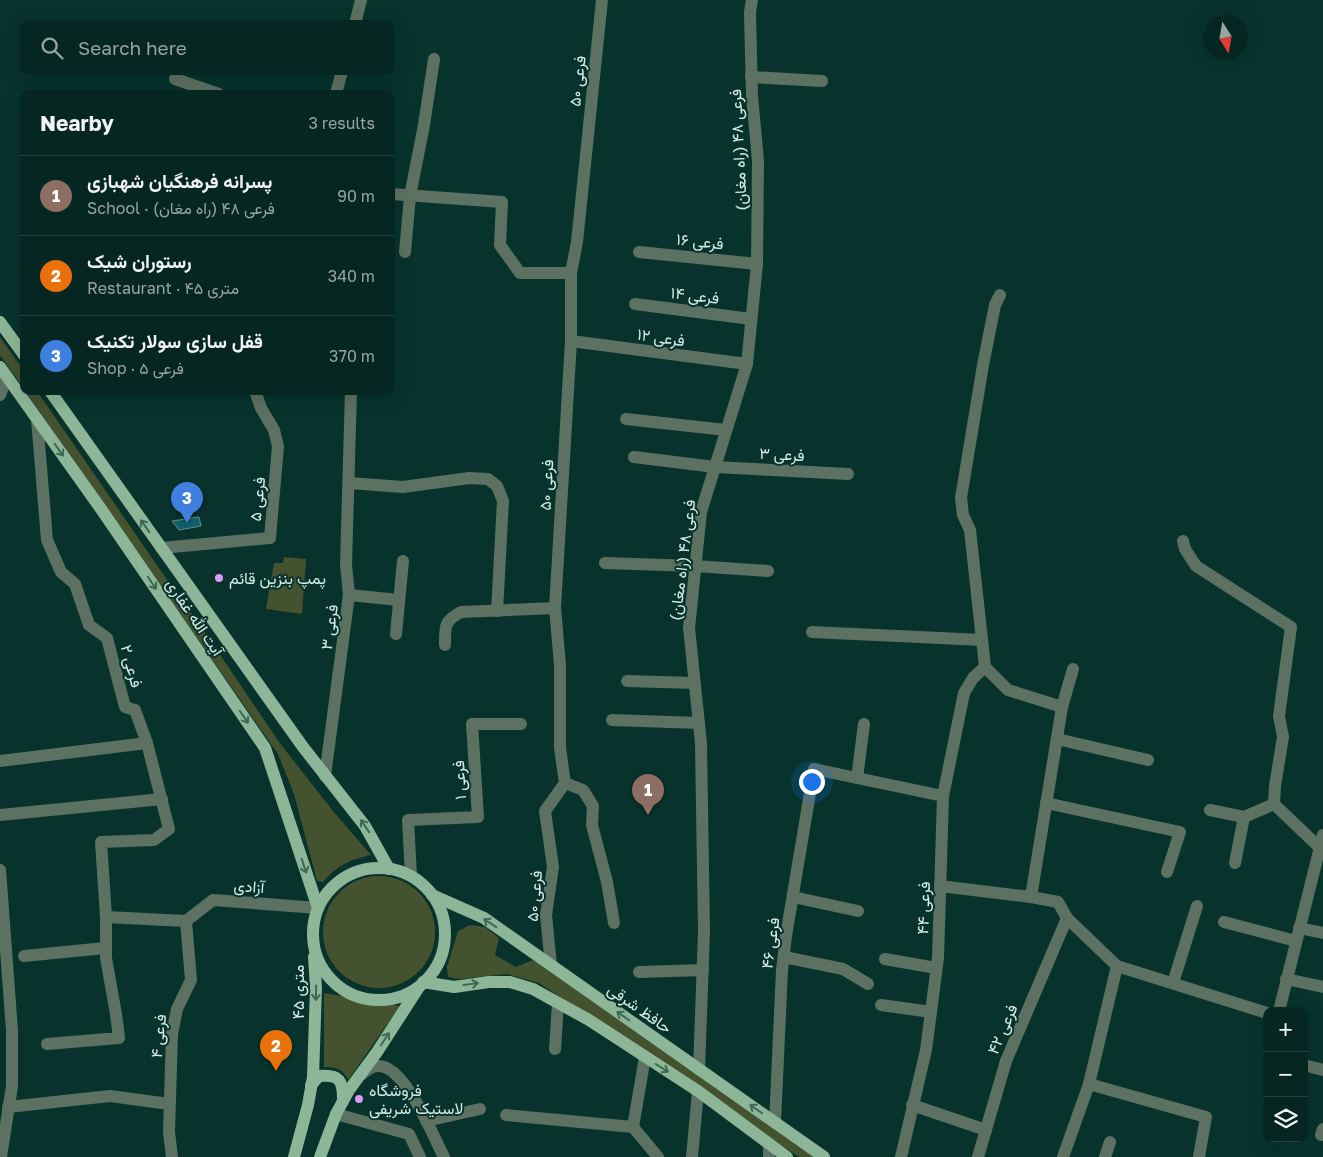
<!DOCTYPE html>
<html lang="en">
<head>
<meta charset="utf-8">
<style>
  :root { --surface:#052621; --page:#13322e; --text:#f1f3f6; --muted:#97a5a5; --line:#26433f; --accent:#ea580c }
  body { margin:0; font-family:"Golos Text",Vazirmatn,sans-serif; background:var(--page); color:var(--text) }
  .controls { position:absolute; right:15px; bottom:15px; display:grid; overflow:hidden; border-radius:10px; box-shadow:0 5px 20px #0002 }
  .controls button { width:45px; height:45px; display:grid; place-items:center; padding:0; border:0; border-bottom:1px solid var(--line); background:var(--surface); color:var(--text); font:25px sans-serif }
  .compass { position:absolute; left:1203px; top:15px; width:45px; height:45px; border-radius:50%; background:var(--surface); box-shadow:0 5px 20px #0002; rotate:169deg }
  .you { position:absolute; left:811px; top:781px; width:18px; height:18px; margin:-12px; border:4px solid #fff; border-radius:50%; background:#1a73e8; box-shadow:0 0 0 8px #1a73e833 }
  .badge { display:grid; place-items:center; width:32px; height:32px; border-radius:50%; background:var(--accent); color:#fff; font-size:16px; font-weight:700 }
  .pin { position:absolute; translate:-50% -41px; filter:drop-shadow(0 1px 2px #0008) }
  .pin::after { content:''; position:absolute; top:26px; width:18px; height:15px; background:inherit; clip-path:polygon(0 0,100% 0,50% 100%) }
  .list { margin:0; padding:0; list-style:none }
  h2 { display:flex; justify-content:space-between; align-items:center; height:65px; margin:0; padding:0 20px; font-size:21px }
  h2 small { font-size:16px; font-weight:400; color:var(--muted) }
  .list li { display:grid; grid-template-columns:32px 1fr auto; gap:15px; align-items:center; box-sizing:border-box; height:80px; padding:0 20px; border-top:1px solid var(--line) }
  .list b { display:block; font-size:19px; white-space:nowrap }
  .list p { margin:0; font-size:16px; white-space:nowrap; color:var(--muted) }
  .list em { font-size:16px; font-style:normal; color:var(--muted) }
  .icon { flex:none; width:28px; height:28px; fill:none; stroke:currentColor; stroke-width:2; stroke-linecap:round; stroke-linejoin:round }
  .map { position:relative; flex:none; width:1323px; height:1157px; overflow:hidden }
  .search { position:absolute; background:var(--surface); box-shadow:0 5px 20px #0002; left:20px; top:20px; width:375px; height:55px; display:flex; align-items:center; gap:12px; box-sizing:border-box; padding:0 18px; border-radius:10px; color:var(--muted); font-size:19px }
  .panel { position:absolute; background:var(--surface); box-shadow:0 5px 20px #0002; left:20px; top:90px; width:375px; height:305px; border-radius:10px }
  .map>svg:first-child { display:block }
  .green { fill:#44522f }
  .building { fill:#105f68; stroke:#608b91 }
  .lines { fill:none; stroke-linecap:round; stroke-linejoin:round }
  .minor { stroke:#5d7162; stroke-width:12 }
  .major { stroke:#8db698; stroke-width:12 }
  .oneway { stroke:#3d6757 }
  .poi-dot { fill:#da9af6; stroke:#07332c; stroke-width:2 }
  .labels { text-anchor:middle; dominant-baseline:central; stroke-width:4; stroke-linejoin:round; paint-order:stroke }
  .street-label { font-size:16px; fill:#d6ece7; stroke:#07332c }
  .poi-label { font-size:16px; fill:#d6ece7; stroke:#07332c; text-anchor:start }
</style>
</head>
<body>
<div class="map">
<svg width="1323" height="1157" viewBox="0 0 1323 1157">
  <rect width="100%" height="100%" fill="#07332c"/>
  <g class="green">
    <polygon points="0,337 24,371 24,389 0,355"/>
    <path d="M25 391H37L163 574 200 625 279 742 333 811 371 855C349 860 338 865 323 882L317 881 294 794 278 754Z"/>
    <polygon points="284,557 306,559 302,614 266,609 274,563 283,563"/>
    <circle cx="379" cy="932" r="56"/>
    <polygon points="470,925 485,927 499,938 495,955 516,967 533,960 815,1157 799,1157 539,983 507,974 459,979 448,977 447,967 458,931"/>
    <path d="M324 993 400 1006 348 1080C343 1069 336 1067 324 1067Z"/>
  </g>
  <polygon class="building" points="199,517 201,526 179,530 172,521"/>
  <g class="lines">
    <g class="minor">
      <polyline points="355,24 361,0"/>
      <polyline points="751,77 822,81"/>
      <polyline points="175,79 219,94"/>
      <polyline points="336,94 342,71"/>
      <polyline points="391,194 502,202 500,245 520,273 571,273"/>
      <polyline points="405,252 410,196 424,125 434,59"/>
      <polyline points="639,252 757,264"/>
      <polyline points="1000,295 995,305 983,365 961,498 963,515 970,530 985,667 1008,690 1062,707"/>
      <polyline points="635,304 751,319"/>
      <polyline points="571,341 747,364"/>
      <polyline points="0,395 7,377"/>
      <polyline points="37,419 47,540 61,572 75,584 89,625 107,638 125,707 135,710 147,743 169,829 154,840 101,842 106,917 106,958 116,1014 119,1038 47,1044"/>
      <polyline points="626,419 726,430"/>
      <polyline points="634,457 715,467 848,474"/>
      <polyline points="349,483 403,487 469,478 488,479 497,486 503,501 497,611"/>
      <polyline points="1183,541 1185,549 1196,566 1291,627 1279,716 1283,737 1275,786 1274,804 1319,847"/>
      <polyline points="161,548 270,538 278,446 274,430 261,408 255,391"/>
      <polyline points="605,563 695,566 768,571"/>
      <polyline points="349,595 399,600"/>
      <polyline points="812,632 982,640"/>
      <polyline points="396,634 403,561"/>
      <path d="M445 645C445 626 444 621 461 612L555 608"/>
      <polyline points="627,681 694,683"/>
      <polyline points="612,720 699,723"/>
      <polyline points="1057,739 1148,760"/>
      <polyline points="0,761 147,743"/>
      <polyline points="325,776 349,595 346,565 351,391"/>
      <polyline points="857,778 864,724"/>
      <polyline points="565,783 583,790 593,806 592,825 607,882 614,923"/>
      <polyline points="1046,803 1180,832 1167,872"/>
      <polyline points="1210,810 1244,817 1274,804"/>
      <polyline points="0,815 162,799"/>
      <polyline points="1235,863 1244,817"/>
      <polyline points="0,870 12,1030 12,1086 1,1157"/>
      <polyline points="411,876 408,820 478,817 472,724 521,724"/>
      <polyline points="940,886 1031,897 1058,902 1067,918 1117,966 1267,1013"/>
      <polyline points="793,897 858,911"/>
      <polyline points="1031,897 1062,707 1073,669"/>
      <polyline points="106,917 186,921"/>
      <polyline points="186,921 213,900 318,908"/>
      <polyline points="1224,922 1296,941"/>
      <polyline points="1299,928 1323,933"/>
      <polyline points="24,956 105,948"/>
      <polyline points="784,957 843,969 868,984"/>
      <polyline points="885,959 936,968"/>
      <polyline points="551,965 546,915 553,867 545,811 565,783 560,748 560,665 555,608 571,341 571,273 577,242 602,0"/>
      <polyline points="639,972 703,970"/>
      <polyline points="1286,979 1323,987"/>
      <polyline points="1173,983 1197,906"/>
      <polyline points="881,1005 931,1012"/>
      <polyline points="1279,1011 1323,835"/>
      <polyline points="555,1049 558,1003"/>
      <polyline points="645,1057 633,1127 658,1157"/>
      <polyline points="1304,1065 1323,1070"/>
      <polyline points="699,1070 704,931 701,743 689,628 701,512 747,364 757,264 758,161 752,96 750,12 752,0"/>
      <path d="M362 1074C367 1070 371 1066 379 1066 405 1066 433 1136 444 1157"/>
      <polyline points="1089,1084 1206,1117 1199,1157"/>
      <polyline points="912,1105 986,1130"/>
      <polyline points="8,1107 110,1096 169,1104"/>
      <polyline points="336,1114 409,1134 420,1157"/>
      <polyline points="506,1115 633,1127"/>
      <polyline points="426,1121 480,1109"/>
      <polyline points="775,1123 782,970 786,936 814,769 943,796"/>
      <polyline points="1321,1135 1323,1129"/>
      <polyline points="172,1157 169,1132 172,1034 177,1009 191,980 186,921"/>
      <polyline points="692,1157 698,1091"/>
      <polyline points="769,1157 769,1145"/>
      <polyline points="901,1157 926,1050 938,958 943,796 964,693 973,678 985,667"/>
      <polyline points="978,1157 1006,1061 1067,918"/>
      <polyline points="1063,1157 1089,1084 1117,966"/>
      <polyline points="1105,1157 1110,1142"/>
    </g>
    <g class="major">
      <polyline points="0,322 24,355"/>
      <polyline points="0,367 101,509 265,748 318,908"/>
      <polyline points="50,391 303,747 365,826 389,869"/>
      <circle cx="379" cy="934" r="66"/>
      <polyline points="432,895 484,918 824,1157"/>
      <polyline points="423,982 454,987 489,982 510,982 533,989 589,1020 698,1091 787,1157"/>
      <path d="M311 1085 319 1076C340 1074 343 1081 343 1100"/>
      <polyline points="294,1157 308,1105 313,1077 316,988 314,957"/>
      <polyline points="320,1157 336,1114 349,1090 377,1052 419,987"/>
    </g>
  </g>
  <defs><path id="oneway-shaft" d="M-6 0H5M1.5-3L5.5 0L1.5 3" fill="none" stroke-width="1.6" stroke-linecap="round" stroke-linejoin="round" transform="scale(1.25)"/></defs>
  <g class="oneway">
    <use href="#oneway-shaft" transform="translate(59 450) rotate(55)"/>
    <use href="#oneway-shaft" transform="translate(145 526) rotate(-125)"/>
    <use href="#oneway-shaft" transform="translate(152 583) rotate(56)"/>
    <use href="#oneway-shaft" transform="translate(244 717) rotate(56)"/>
    <use href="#oneway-shaft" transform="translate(365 826) rotate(-124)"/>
    <use href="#oneway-shaft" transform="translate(304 866) rotate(72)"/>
    <use href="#oneway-shaft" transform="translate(490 923) rotate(-146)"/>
    <use href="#oneway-shaft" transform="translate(471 984) rotate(-8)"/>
    <use href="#oneway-shaft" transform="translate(316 993) rotate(91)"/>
    <use href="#oneway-shaft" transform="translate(623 1016) rotate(-145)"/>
    <use href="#oneway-shaft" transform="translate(385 1039) rotate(-57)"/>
    <use href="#oneway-shaft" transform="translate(662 1068) rotate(32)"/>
    <use href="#oneway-shaft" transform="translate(756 1109) rotate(-145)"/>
  </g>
  <g class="poi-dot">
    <circle cx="219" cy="578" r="5"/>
    <circle cx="359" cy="1099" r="5"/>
  </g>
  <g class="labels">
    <g class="street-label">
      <text transform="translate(577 81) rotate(-84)">فرعی ۵۰</text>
      <text transform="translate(738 150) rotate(-93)">فرعی ۴۸ (راه مغان)</text>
      <text transform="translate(700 241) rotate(6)">فرعی ۱۶</text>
      <text transform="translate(695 295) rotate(7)">فرعی ۱۴</text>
      <text transform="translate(661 337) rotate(8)">فرعی ۱۲</text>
      <text transform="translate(782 454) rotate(3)">فرعی ۳</text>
      <text transform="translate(546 485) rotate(-87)">فرعی ۵۰</text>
      <text transform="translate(257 499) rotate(-84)">فرعی ۵</text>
      <text transform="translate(682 560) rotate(-83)">فرعی ۴۸ (راه مغان)</text>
      <text transform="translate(195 617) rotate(56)">آیت الله غفاری</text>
      <text transform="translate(329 627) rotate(-82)">فرعی ۳</text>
      <text transform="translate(132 666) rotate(75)">فرعی ۲</text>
      <text transform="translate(459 780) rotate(-93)">فرعی ۱</text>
      <text transform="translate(249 886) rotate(4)">آزادی</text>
      <text transform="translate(534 896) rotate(-85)">فرعی ۵۰</text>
      <text transform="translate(923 908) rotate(-88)">فرعی ۴۴</text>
      <text transform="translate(770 943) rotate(-82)">فرعی ۴۶</text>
      <text transform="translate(298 992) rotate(-90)">۴۵ متری</text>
      <text transform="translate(640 1008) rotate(35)">حافظ شرقی</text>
      <text transform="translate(1002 1029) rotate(-67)">فرعی ۴۲</text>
      <text transform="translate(158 1036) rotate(-84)">فرعی ۴</text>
    </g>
    <g class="poi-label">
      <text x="229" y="578">پمپ بنزین قائم</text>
      <text x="369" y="1090">فروشگاه<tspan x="369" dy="18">لاستیک شریفی</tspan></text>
    </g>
  </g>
</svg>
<div class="controls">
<button>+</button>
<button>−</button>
<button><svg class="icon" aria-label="layers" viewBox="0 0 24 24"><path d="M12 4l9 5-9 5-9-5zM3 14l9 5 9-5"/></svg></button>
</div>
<svg class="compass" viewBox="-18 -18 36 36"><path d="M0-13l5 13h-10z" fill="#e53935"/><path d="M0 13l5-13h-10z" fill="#97a5a5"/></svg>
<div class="you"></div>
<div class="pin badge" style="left:648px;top:815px;background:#8d6e63">1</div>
<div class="pin badge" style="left:276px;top:1071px;background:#e8710a">2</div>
<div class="pin badge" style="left:187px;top:523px;background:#3f7fe0">3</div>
<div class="search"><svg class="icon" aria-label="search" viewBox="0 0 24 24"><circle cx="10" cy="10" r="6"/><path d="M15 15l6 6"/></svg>Search here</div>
<section class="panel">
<h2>Nearby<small>3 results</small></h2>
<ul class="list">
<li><span class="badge" style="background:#8d6e63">1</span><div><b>پسرانه فرهنگیان شهبازی</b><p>School · فرعی ۴۸ (راه مغان)</p></div><em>90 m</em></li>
<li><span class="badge" style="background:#e8710a">2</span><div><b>رستوران شیک</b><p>Restaurant · ۴۵ متری</p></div><em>340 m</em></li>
<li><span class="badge" style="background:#3f7fe0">3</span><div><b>قفل سازی سولار تکنیک</b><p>Shop · فرعی ۵</p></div><em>370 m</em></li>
</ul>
</section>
</div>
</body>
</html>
